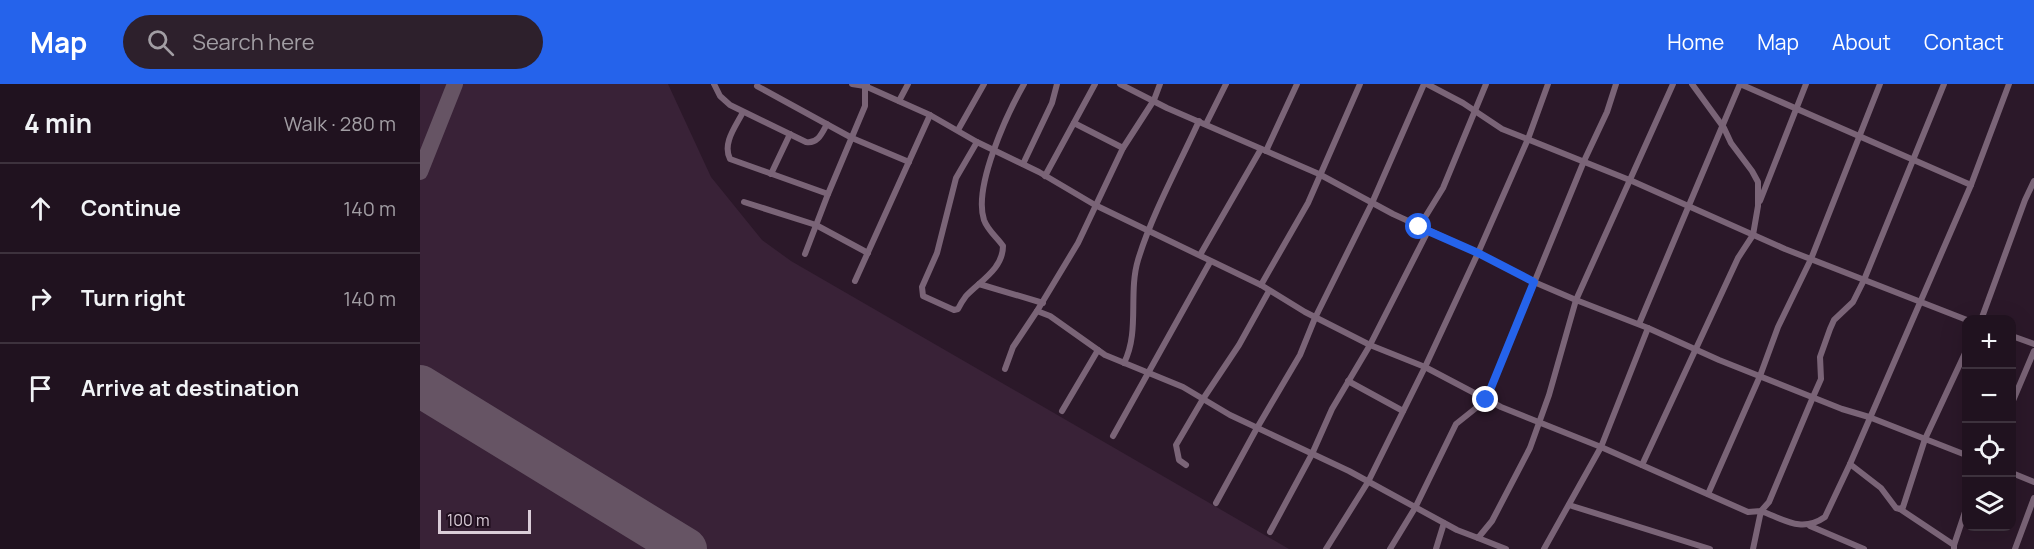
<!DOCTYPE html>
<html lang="en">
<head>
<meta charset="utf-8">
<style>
  :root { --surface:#20121f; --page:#2d202c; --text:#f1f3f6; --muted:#a29ea4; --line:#3d323d; --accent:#2563eb }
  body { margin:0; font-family:Manrope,sans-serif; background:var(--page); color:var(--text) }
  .controls { position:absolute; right:18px; bottom:18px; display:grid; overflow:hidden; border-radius:12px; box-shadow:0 6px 24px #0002 }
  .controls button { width:54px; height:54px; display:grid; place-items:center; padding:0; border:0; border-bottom:2px solid var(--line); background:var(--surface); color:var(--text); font:30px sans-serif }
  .scale { position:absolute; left:18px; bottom:15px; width:93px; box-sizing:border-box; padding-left:6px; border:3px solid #dacdd8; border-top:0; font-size:16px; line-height:21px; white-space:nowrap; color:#dacdd8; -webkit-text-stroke:4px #210f1f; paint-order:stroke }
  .stop { position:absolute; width:18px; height:18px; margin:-14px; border:4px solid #2563eb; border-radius:50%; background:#fff }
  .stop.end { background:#2563eb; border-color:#fff; box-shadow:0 2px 6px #0008 }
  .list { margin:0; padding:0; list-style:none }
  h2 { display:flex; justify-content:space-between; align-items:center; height:78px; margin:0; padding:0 24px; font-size:26px }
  h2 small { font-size:20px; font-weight:400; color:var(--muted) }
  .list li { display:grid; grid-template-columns:39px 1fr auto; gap:18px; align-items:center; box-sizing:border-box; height:90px; padding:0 24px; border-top:2px solid var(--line) }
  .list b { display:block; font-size:22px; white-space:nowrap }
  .list em { font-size:20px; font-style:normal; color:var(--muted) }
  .icon { flex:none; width:33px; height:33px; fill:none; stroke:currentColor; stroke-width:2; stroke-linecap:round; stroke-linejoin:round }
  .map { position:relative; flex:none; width:1614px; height:465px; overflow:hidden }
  header { display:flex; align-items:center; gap:36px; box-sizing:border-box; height:84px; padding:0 30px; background:var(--accent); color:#fff }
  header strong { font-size:28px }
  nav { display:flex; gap:33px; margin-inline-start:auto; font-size:21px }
  .search { width:420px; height:54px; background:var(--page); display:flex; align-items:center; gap:15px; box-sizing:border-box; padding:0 21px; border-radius:33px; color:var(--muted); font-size:22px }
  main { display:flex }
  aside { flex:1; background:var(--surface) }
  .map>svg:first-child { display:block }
  .built { fill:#392237 }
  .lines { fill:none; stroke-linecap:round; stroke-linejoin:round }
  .taxiway { stroke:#665464; stroke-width:16 }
  .runway { stroke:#665464; stroke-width:42 }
  .minor { stroke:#7a6477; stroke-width:6 }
  .route { stroke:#2563eb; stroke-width:8 }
</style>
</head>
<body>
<header>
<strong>Map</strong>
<div class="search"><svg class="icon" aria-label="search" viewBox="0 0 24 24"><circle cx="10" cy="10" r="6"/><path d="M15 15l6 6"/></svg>Search here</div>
<nav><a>Home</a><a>Map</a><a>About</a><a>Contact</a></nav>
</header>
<main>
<aside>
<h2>4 min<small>Walk · 280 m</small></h2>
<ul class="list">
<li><svg class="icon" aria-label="ahead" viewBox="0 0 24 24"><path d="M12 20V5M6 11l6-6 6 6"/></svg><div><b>Continue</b></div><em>140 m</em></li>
<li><svg class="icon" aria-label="right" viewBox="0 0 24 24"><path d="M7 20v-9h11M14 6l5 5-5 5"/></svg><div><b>Turn right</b></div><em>140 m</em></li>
<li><svg class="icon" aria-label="arrive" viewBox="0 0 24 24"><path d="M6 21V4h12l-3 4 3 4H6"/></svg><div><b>Arrive at destination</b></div></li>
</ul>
</aside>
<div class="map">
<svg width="1614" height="465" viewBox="0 0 1614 465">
  <rect width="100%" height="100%" fill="#2b1829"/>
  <polygon class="built" points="0,0 248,0 291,93 342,156 371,177 869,465 0,465"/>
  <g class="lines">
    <polyline class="taxiway" points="0,88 35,0"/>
    <polyline class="runway" points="0,302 266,465"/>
    <g class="minor">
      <path d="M294 0 300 12 310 21 386 58C398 60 402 49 407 40"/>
      <polyline points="432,0 445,2 510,31 557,58 619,88 675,121 841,201 888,119 940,0"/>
      <polyline points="700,0 747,24 899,90 973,130 1058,169 1114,198 1156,216 1228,244 1299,276 1422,325 1449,333 1546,371"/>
      <polyline points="1007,0 1043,19 1082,45 1212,97 1365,165 1547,236"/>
      <polyline points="1320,0 1551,101"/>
      <polyline points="337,2 432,54 489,78"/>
      <polyline points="479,17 488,0"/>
      <path d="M323 28C316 42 302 59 310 75L408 110"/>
      <polyline points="654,39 703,64"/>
      <polyline points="786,40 806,0"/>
      <polyline points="538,46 564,0"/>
      <path d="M557 58 536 94 517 169 502 203 503 212 534 226 538 225C540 221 543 216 546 212 560 197 583 185 583 162 577 153 568 147 564 136 553 103 587 30 604 0"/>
      <polyline points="846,67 877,0"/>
      <polyline points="603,80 632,19 637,0"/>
      <polyline points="351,90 370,50"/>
      <polyline points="625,92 675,0"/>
      <polyline points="1340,117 1386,0"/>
      <polyline points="324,118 396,141 448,169"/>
      <polyline points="999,143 1023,104 1066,0"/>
      <polyline points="385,170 408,110 445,22 445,2 447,0"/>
      <polyline points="780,171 841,65"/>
      <polyline points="435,197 510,31"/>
      <polyline points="559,200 623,219"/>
      <polyline points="841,201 885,228 950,261 1005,283 1081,323 1181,363 1328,428 1341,427 1349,418 1393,313 1401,295 1400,273 1410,245 1414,236 1433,218 1444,196 1524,0"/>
      <polyline points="617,227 630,232 685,271 763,303 810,331 929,387 1037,446 1058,454 1072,437 1110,364 1129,311 1156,216 1253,0"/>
      <polyline points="1561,236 1605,116 1614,97"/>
      <polyline points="1219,240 1320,0"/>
      <polyline points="1592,252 1614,260"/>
      <polyline points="1546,267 1505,355 1483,423 1480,425 1476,424 1461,404 1430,380 1551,101 1589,0"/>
      <path d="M704 279C720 248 708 209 718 176 732 130 759 81 779 37"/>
      <polyline points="585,285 593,263 617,227 658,159 703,64 734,16 740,0"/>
      <polyline points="928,297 983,327"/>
      <polyline points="1592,319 1614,267"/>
      <polyline points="642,327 678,266"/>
      <polyline points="693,352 790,178"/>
      <polyline points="766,381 759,376 756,361 783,315 819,261 849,207"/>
      <polyline points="1222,381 1318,174 1333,151 1338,122 1338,98 1332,87 1311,59 1304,44 1272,0"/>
      <polyline points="1592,389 1614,398"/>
      <polyline points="1288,410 1340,292 1358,243 1391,175 1460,0"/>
      <polyline points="796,419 837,344 880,271 895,234 952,119 1004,0"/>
      <polyline points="1149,421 1290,465"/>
      <polyline points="1480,425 1534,461"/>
      <polyline points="1390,442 1444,465"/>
      <polyline points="850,448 892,370 912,325 950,261 1008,147"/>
      <polyline points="1058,454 1086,465"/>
      <polyline points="1534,464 1534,461 1546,425"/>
      <polyline points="906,465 948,398 1005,283 1058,169 1108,55 1128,0"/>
      <polyline points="970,465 995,424 1036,340 1066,316 1164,77 1187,28 1196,0"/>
      <polyline points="1016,465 1024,439"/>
      <polyline points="1124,465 1181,363 1228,244"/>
      <path d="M1333 465 1341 427C1365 436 1382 449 1405 433L1430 380"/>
      <polyline points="1595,465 1614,414"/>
    </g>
  </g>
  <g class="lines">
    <polyline class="route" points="999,143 1058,169 1114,198 1066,316"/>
  </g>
</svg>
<div class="controls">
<button>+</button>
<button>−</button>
<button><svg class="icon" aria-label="locate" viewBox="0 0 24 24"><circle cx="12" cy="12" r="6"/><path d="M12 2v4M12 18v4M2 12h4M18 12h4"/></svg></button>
<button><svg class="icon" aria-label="layers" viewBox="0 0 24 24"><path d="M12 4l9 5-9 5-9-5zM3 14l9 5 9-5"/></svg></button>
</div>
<div class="scale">100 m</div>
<div class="stop" style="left:999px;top:143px"></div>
<div class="stop end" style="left:1066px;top:316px"></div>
</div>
</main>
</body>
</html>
